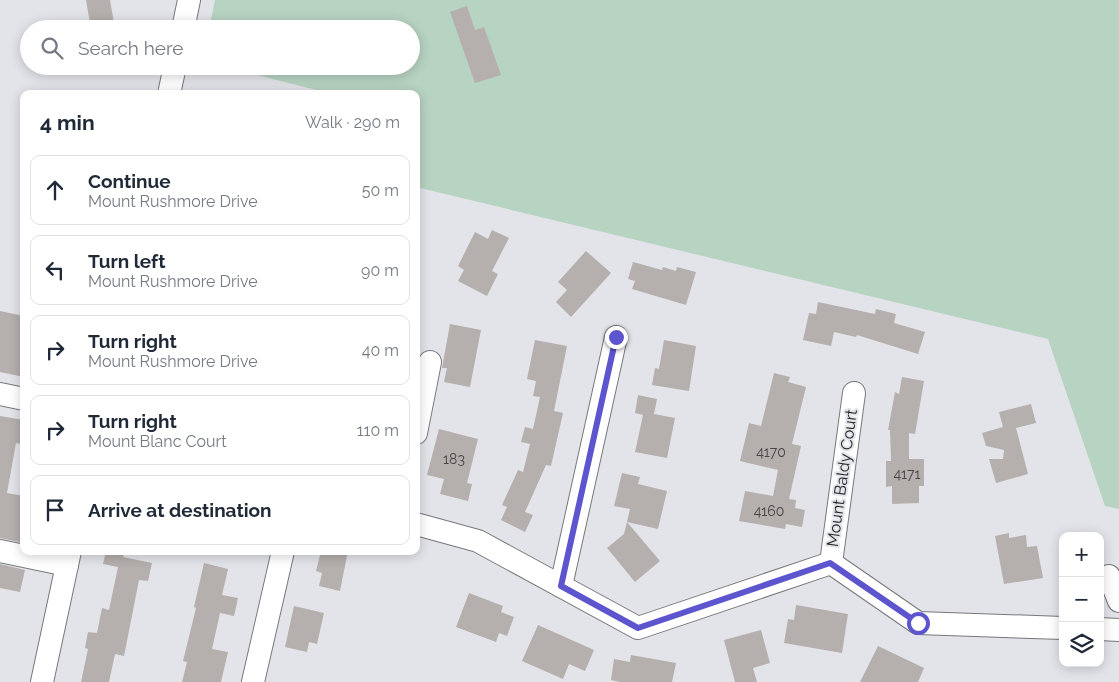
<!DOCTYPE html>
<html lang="en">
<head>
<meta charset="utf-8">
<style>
  :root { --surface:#fff; --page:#f6f6f7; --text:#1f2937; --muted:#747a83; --line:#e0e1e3 }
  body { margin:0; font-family:Raleway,sans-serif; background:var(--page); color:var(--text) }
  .controls { position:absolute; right:15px; bottom:15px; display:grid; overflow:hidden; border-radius:10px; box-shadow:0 2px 12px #0003 }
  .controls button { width:45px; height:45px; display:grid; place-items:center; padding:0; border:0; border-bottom:1px solid var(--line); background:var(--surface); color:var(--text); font:25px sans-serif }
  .stop { position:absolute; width:15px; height:15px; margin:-11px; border:4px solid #5d55ce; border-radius:50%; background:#fff }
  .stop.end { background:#5d55ce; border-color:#fff; box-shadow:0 1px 5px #0008 }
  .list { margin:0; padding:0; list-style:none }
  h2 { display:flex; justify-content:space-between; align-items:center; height:65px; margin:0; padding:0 20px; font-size:21px }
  h2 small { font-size:16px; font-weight:400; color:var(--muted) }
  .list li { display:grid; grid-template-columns:32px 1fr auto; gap:15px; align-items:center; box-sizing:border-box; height:70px; margin:0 10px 10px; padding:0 10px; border:1px solid var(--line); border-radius:10px }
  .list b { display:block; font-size:19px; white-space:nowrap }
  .list p { margin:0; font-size:16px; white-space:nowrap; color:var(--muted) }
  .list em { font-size:16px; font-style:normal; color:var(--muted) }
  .icon { flex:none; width:28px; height:28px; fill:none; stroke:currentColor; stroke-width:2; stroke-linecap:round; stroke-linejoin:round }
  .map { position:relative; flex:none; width:1119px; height:682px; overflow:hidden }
  .search { position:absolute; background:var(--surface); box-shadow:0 2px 12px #0003; left:20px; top:20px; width:400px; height:55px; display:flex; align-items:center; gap:12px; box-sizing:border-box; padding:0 18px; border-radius:28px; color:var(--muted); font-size:19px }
  .panel { position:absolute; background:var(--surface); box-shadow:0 2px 12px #0003; left:20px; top:90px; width:400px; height:465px; border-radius:10px }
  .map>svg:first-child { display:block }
  .green { fill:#b7d3c2 }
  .building { fill:#b5afad }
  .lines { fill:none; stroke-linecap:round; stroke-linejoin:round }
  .minor-casing { stroke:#77787c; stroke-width:24 }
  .minor { stroke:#fff; stroke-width:22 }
  .route { stroke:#5d55ce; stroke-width:6 }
  .labels { text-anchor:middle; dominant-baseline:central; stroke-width:4; stroke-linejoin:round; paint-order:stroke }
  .number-label { font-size:14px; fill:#474546 }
  .street-label { font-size:16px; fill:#222224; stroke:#e3e4e9 }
</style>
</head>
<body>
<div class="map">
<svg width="1119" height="682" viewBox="0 0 1119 682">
  <rect width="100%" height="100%" fill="#e3e4e9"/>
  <polygon class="green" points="215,0 1119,0 1119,509 1105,506 1048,339 416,187 416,94 332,94 221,66 411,66 411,29 209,29"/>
  <g class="building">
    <polygon points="86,0 110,0 115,29 91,29"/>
    <polygon points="467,6 475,30 484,27 501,75 475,83 450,12"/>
    <polygon points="492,230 509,238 492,271 498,274 487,296 458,281 464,270 458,266 475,232 488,239"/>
    <polygon points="586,251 611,273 571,317 556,302 567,290 558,282"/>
    <polygon points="633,262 662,270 663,267 676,271 677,267 696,272 686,305 632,289 635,281 628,279"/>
    <polygon points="818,302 875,314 876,309 896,314 894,323 925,332 918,354 857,335 856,337 834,332 831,346 803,340 809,313 816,314"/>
    <polygon points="0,311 24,316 24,377 0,372"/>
    <polygon points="450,324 481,330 470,387 444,382 447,368 442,368"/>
    <polygon points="535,340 567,346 554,411 563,413 551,466 546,465 525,512 533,515 525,532 501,520 507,507 502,505 518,470 523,472 530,444 521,442 525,427 533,429 540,397 533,396 536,381 527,379"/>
    <polygon points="664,340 696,346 689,391 652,385 655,368 659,369"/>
    <polygon points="774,373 790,377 788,382 806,387 792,444 801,446 789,499 796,500 795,508 805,510 802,527 786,524 785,529 739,521 745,491 773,496 778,470 740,461 749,423 761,426"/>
    <polygon points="902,377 924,381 915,434 909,433 909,459 924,459 924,486 919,486 919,503 892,504 892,486 886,487 886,461 891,461 890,430 888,430 895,392 899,394"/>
    <polygon points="638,395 657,399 654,414 675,418 667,458 635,452 643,415 635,413"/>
    <polygon points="1031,404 1036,423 1016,428 1028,474 996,483 989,459 1003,459 1004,450 986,446 982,433 1003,427 999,412"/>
    <polygon points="0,416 24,420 24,445 16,443 7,493 24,496 24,510 21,523 24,524 24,543 0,538"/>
    <polygon points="439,429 478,439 467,483 472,484 468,501 440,494 444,479 427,475"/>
    <polygon points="622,473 640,477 638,484 667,491 658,529 627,522 630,509 614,506"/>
    <polygon points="627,522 660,561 635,582 607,548 624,534"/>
    <polygon points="1009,533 1009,538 1026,535 1027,547 1037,546 1043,578 1004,584 995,536"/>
    <polygon points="106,551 125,551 123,557 152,563 148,581 139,580 124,656 115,654 109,682 81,682 88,649 85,648 88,632 97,633 102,608 109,610 118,567 103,564"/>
    <polygon points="321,551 348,551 340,591 319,586 322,573 316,571"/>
    <polygon points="204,563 228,569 222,595 238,598 234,616 220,613 212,649 228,652 221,682 182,682 187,662 183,661 196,608 194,607"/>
    <polygon points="0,564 25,570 20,592 0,588"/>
    <polygon points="469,593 503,606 501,612 514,617 507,636 499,633 496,642 456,627"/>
    <polygon points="796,605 848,614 842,653 784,643 788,619 794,620"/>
    <polygon points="294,606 324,613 317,644 309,642 307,652 285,647"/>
    <polygon points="538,625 594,650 585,671 569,664 563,679 522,661"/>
    <polygon points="761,630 770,663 753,668 757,682 735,682 724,640"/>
    <polygon points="878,646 924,668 918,682 860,682"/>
    <polygon points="631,655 676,663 672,682 620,682 611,680 614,659 630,662"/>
  </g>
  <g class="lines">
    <g class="minor-casing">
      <g id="minor">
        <polyline points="183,29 189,0"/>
        <polyline points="169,94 175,66"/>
        <polyline points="0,394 24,399"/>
        <polyline points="416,433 430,362"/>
        <polyline points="416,524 478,541 638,628 831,563 918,623 1063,628"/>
        <polyline points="0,551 67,565"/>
        <polyline points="831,563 854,393"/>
        <polyline points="1109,576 1119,601"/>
        <polyline points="561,586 616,337"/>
        <polyline points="1100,629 1119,630"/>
        <polyline points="42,682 70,551"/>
        <polyline points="253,682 283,551"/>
      </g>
    </g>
    <use href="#minor" class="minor"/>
  </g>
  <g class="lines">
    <polyline class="route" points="616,337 561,586 638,628 830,563 918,623"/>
  </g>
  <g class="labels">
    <g class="number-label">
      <text x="771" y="452">4170</text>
      <text x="454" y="459">183</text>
      <text x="907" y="474">4171</text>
      <text x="769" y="511">4160</text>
    </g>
    <g class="street-label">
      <text transform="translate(842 478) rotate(-82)">Mount Baldy Court</text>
    </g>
  </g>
</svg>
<div class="controls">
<button>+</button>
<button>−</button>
<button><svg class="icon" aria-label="layers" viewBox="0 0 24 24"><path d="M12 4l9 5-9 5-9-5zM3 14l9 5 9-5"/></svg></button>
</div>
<div class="stop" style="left:918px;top:623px"></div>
<div class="stop end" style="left:616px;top:337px"></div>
<div class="search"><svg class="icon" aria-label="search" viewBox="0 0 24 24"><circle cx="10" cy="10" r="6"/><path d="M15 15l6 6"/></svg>Search here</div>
<section class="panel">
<h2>4 min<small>Walk · 290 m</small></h2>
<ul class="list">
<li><svg class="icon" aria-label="ahead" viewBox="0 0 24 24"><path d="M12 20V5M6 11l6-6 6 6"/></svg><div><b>Continue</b><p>Mount Rushmore Drive</p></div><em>50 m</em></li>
<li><svg class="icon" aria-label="left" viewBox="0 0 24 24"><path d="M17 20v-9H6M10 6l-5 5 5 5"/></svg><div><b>Turn left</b><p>Mount Rushmore Drive</p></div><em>90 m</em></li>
<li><svg class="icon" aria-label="right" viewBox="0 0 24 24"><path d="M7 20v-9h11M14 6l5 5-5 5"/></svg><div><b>Turn right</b><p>Mount Rushmore Drive</p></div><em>40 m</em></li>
<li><svg class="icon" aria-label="right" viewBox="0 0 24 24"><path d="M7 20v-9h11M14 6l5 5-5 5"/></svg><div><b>Turn right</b><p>Mount Blanc Court</p></div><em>110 m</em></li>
<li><svg class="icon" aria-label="arrive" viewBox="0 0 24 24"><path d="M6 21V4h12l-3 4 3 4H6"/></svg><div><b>Arrive at destination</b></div></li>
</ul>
</section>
</div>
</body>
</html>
